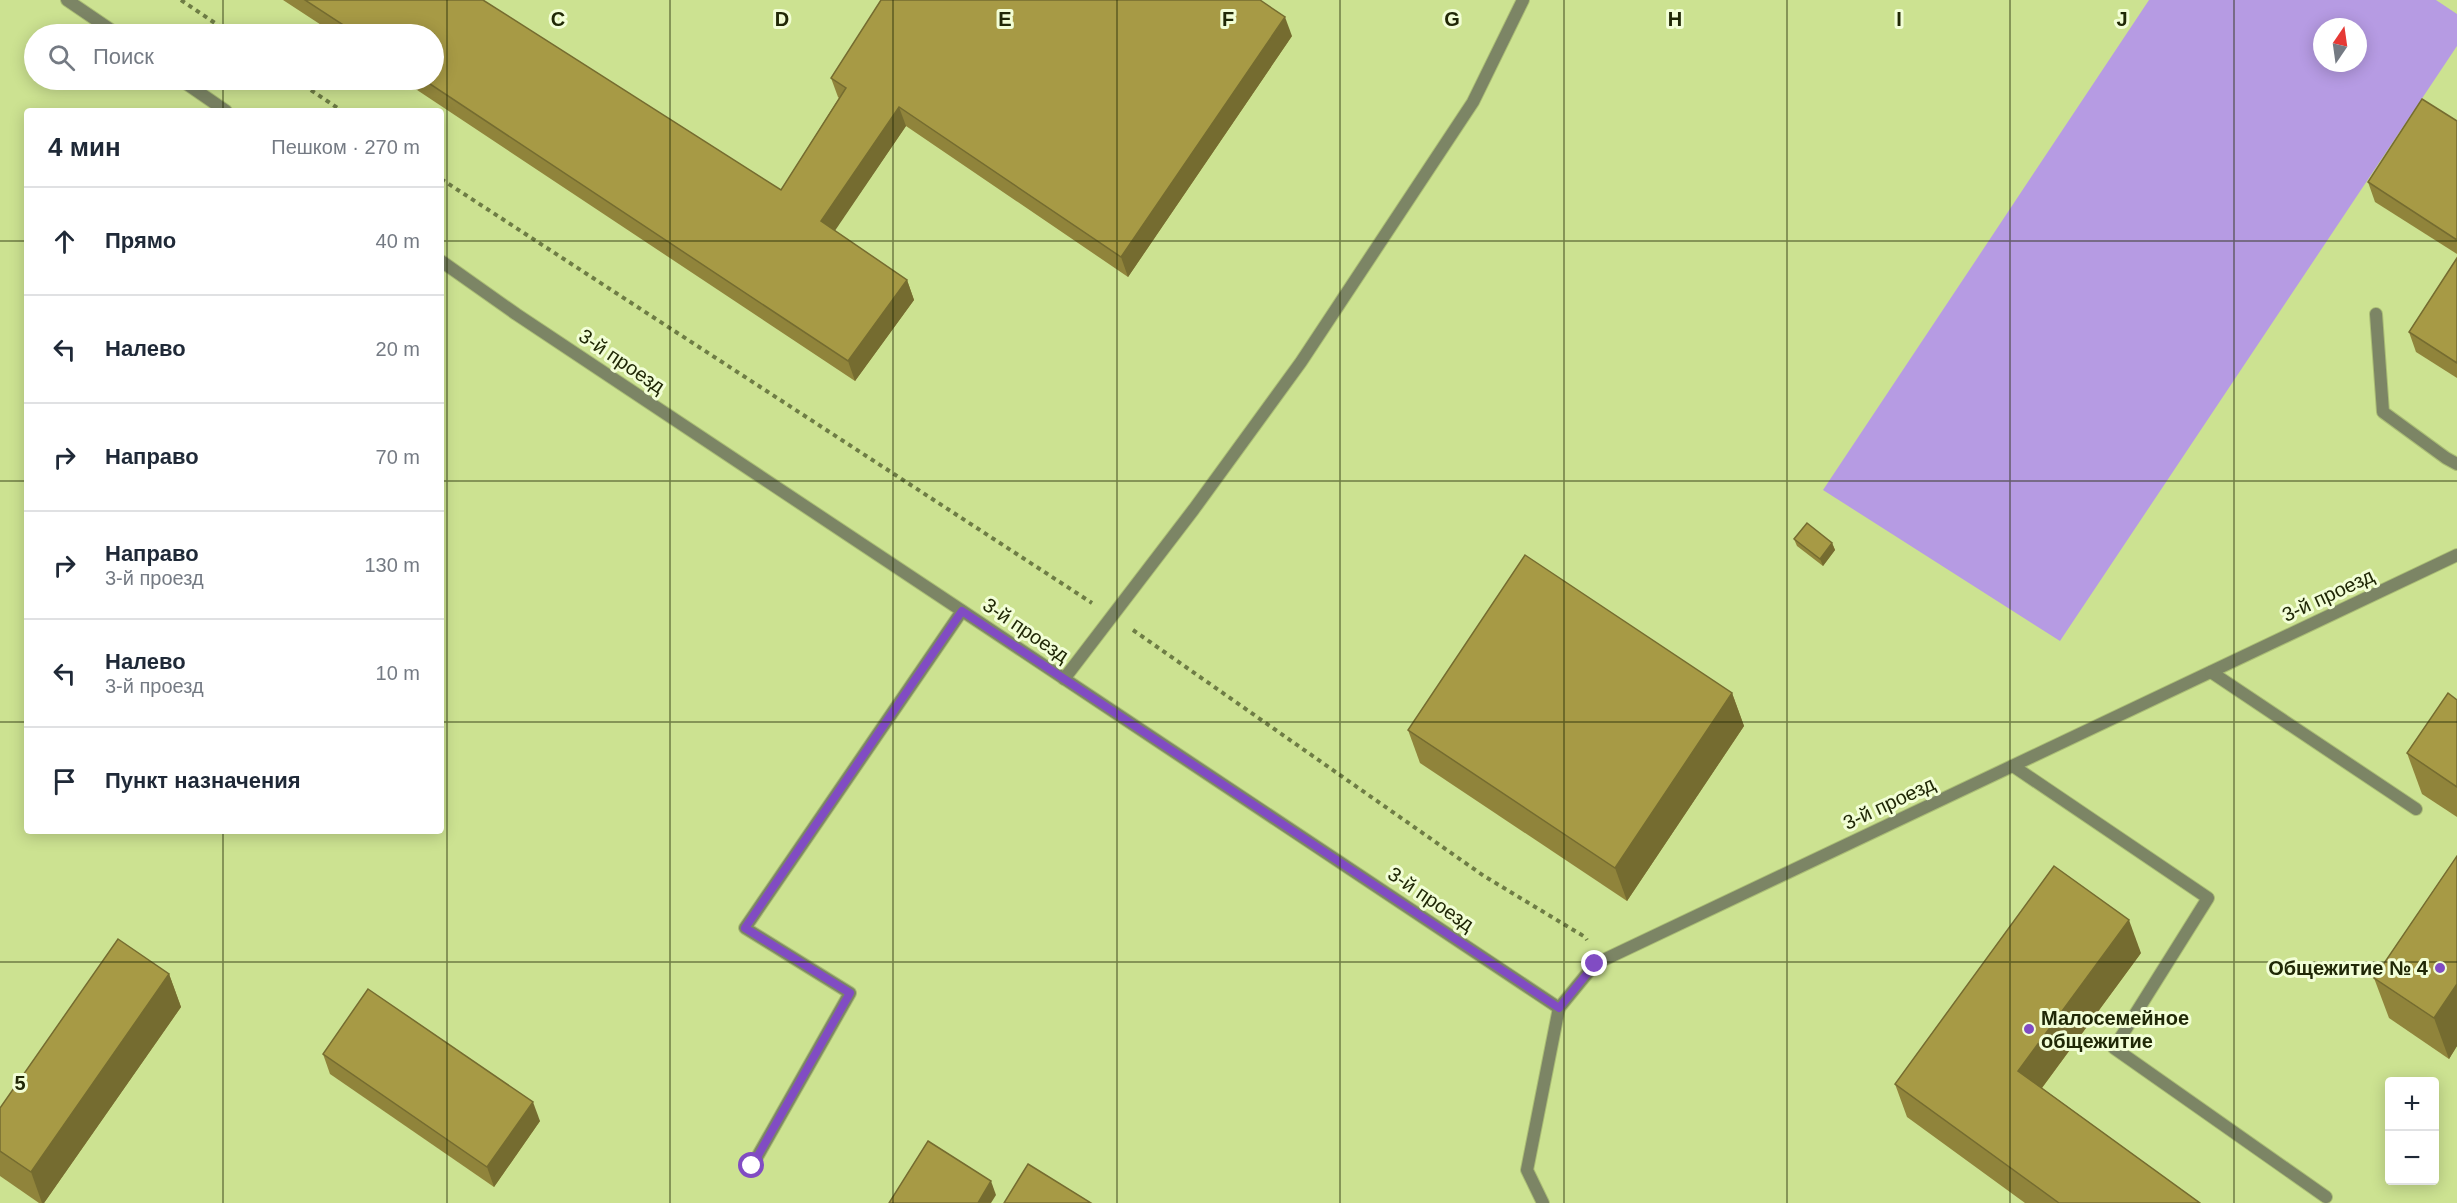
<!DOCTYPE html>
<html lang="ru">
<head>
<meta charset="utf-8">
<style>
  :root { --surface:#fff; --page:#f2f2f3; --text:#1f2937; --muted:#747a83; --line:#e0e1e3 }
  body { margin:0; font-family:Helvetica,sans-serif; background:var(--page); color:var(--text) }
  .controls { position:absolute; right:18px; bottom:18px; display:grid; overflow:hidden; border-radius:6px; box-shadow:0 3px 15px #0003 }
  .controls button { width:54px; height:54px; display:grid; place-items:center; padding:0; border:0; border-bottom:2px solid var(--line); background:var(--surface); color:var(--text); font:30px sans-serif }
  .compass { position:absolute; left:2313px; top:18px; width:54px; height:54px; border-radius:50%; background:var(--surface); box-shadow:0 3px 15px #0003; rotate:13deg }
  .stop { position:absolute; width:18px; height:18px; margin:-14px; border:4px solid #814cc3; border-radius:50%; background:#fff }
  .stop.end { background:#814cc3; border-color:#fff; box-shadow:0 2px 6px #0008 }
  .list { margin:0; padding:0; list-style:none }
  h2 { display:flex; justify-content:space-between; align-items:center; height:78px; margin:0; padding:0 24px; font-size:26px }
  h2 small { font-size:20px; font-weight:400; color:var(--muted) }
  .list li { display:grid; grid-template-columns:39px 1fr auto; gap:18px; align-items:center; box-sizing:border-box; height:108px; padding:0 24px; border-top:2px solid var(--line) }
  .list b { display:block; font-size:22px; white-space:nowrap }
  .list p { margin:0; font-size:20px; white-space:nowrap; color:var(--muted) }
  .list em { font-size:20px; font-style:normal; color:var(--muted) }
  .icon { flex:none; width:33px; height:33px; fill:none; stroke:currentColor; stroke-width:2; stroke-linecap:round; stroke-linejoin:round }
  .map { position:relative; flex:none; width:2457px; height:1203px; overflow:hidden }
  .search { position:absolute; background:var(--surface); box-shadow:0 3px 15px #0003; left:24px; top:24px; width:420px; height:66px; display:flex; align-items:center; gap:15px; box-sizing:border-box; padding:0 21px; border-radius:33px; color:var(--muted); font-size:22px }
  .panel { position:absolute; background:var(--surface); box-shadow:0 3px 15px #0003; left:24px; top:108px; width:420px; height:726px; border-radius:6px }
  .map>svg:first-child { display:block }
  .green { fill:#b69be3; fill-rule:evenodd }
  .lines { fill:none; stroke-linecap:round; stroke-linejoin:round }
  .lane-casing { stroke:#aabd75; stroke-width:14 }
  .street-casing { stroke:#aabd75; stroke-width:14 }
  .path { stroke:#6e7d45; stroke-width:4; stroke-dasharray:4.5 4.5; stroke-linecap:butt }
  .lane { stroke:#7c8565; stroke-width:12 }
  .street { stroke:#7c8565; stroke-width:12 }
  .wall { fill:#90843b }
  .shaded-wall { fill:#756c30 }
  .building { fill:#a79a45; stroke:#756c30; stroke-width:1.5 }
  .route { stroke:#814cc3; stroke-width:8 }
  .grid { fill:none; stroke:#202806; stroke-width:1.5; stroke-opacity:0.55 }
  .poi-dot { fill:#814cc3; stroke:#f2fed6; stroke-width:2 }
  .labels { text-anchor:middle; dominant-baseline:central; stroke-width:6; stroke-linejoin:round; paint-order:stroke }
  .street-label { font-size:20px; fill:#202806; stroke:#f2fed6 }
  .poi-label { font-size:20px; font-weight:bold; fill:#202806; stroke:#f2fed6; text-anchor:end }
  .grid-label { font-size:20px; text-anchor:middle; font-weight:bold; fill:#202806; stroke:#f2fed6; stroke-width:6; stroke-linejoin:round; paint-order:stroke }
</style>
</head>
<body>
<div class="map">
<svg width="2457" height="1203" viewBox="0 0 2457 1203">
  <rect width="100%" height="100%" fill="#cce291"/>
  <path class="green" d="M2149 0H2436L2457 14V46L2060 641 1823 490ZM2322 27H2358V63H2322Z"/>
  <g class="lines">
    <g class="lane-casing">
      <g id="lane">
        <polyline points="67,0 117,34"/>
        <polyline points="181,80 226,111"/>
        <polyline points="441,261 516,314 1559,1008 1595,964 2457,555"/>
        <polyline points="2376,314 2383,412 2446,458 2457,464"/>
        <polyline points="2211,672 2416,809"/>
        <polyline points="1064,679 1194,509 1301,362 1473,102 1523,0"/>
        <polyline points="2013,766 2208,898 2114,1048 2326,1197"/>
        <polyline points="752,1166 850,993 745,928 962,611"/>
      </g>
    </g>
    <g class="street-casing">
      <polyline id="street" points="1543,1203 1527,1170 1559,1008"/>
    </g>
    <g class="path">
      <polyline points="181,0 231,34"/>
      <polyline points="296,80 342,111"/>
      <polyline points="441,179 1092,603"/>
      <polyline points="1133,630 1484,876 1585,937 1587,940"/>
    </g>
    <use href="#lane" class="lane"/>
    <use href="#street" class="street"/>
  </g>
  <g class="wall">
    <polygon points="283,0 483,0 781,190 839,98 838,97 831,78 1292,36 1128,277 906,126 834,231 907,280 914,300 855,381 402,80 434,80 434,34 335,34"/>
    <polygon points="2457,121 2457,254 2375,202 2368,182"/>
    <polygon points="2457,258 2457,378 2416,352 2409,332"/>
    <polygon points="1794,539 1832,543 1835,550 1823,566 1797,546"/>
    <polygon points="1732,693 1744,726 1627,901 1420,763 1408,730"/>
    <polygon points="2457,700 2457,817 2422,794 2407,753"/>
    <polygon points="2457,856 2457,1046 2449,1059 2389,1018 2374,978"/>
    <polygon points="2141,953 2042,1088 2200,1203 2025,1203 1907,1117 1895,1084"/>
    <polygon points="169,974 181,1007 44,1203 39,1203 0,1176 0,1108"/>
    <polygon points="323,1054 540,1121 494,1187 330,1074"/>
  </g>
  <g class="shaded-wall">
    <polygon points="1285,17 1292,36 1128,277 1121,257"/>
    <polygon points="899,107 906,126 828,241 821,221"/>
    <polygon points="907,280 914,300 855,381 848,361"/>
    <polygon points="1832,543 1835,550 1823,566 1820,559"/>
    <polygon points="1732,693 1744,726 1627,901 1615,868"/>
    <polygon points="2129,920 2141,953 2030,1104 2018,1071"/>
    <polygon points="169,974 181,1007 44,1203 42,1203 31,1172"/>
    <polygon points="2457,984 2457,1046 2449,1059 2434,1018"/>
    <polygon points="533,1102 540,1121 494,1187 487,1167"/>
    <polygon points="991,1181 996,1195 991,1203 978,1203"/>
  </g>
  <g class="building">
    <polygon points="305,0 483,0 781,190 846,88 831,78 881,0 1260,0 1285,17 1121,257 899,107 821,221 907,280 848,361 424,80 434,80 434,34 357,34"/>
    <polygon points="2422,99 2457,121 2457,240 2368,182"/>
    <polygon points="2457,258 2457,363 2409,332"/>
    <polygon points="1807,523 1832,543 1820,559 1794,539"/>
    <polygon points="1525,555 1732,693 1615,868 1408,730"/>
    <polygon points="2448,693 2457,700 2457,787 2407,753"/>
    <polygon points="2457,856 2457,984 2434,1018 2374,978"/>
    <polygon points="2054,866 2129,920 2018,1071 2200,1203 2059,1203 1895,1084"/>
    <polygon points="118,939 169,974 31,1172 0,1151 0,1108"/>
    <polygon points="368,989 533,1102 487,1167 323,1054"/>
    <polygon points="928,1141 991,1181 978,1203 889,1203"/>
    <polygon points="1028,1164 1091,1203 1004,1203"/>
  </g>
  <g class="lines">
    <polyline class="route" points="752,1166 850,993 745,928 962,611 1559,1008 1595,964"/>
  </g>
  <path class="grid" d="M223 0V34M447 0V1203M670 0V1203M893 0V1203M1117 0V1203M1340 0V1203M1564 0V1203M1787 0V1203M2010 0V1203M2234 0V1203M223 80V111M0 241H27M441 241H2457M0 481H27M441 481H2457M0 722H27M441 722H2457M223 831V1203M0 962H2457"/>
  <g class="poi-dot">
    <circle cx="2440" cy="968" r="6"/>
    <circle cx="2029" cy="1029" r="6"/>
  </g>
  <g class="labels">
    <g class="street-label">
      <text transform="translate(622 361) rotate(34)">3-й проезд</text>
      <text transform="translate(2328 595) rotate(-25)">3-й проезд</text>
      <text transform="translate(1026 630) rotate(34)">3-й проезд</text>
      <text transform="translate(1889 803) rotate(-25)">3-й проезд</text>
      <text transform="translate(1431 899) rotate(34)">3-й проезд</text>
    </g>
    <g class="poi-label">
      <text x="2428" y="968">Общежитие № 4</text>
      <text x="2041" y="1018" text-anchor="start">Малосемейное<tspan x="2041" dy="23">общежитие</tspan></text>
    </g>
  </g>
  <g class="grid-label">
    <text x="558" y="26">C</text>
    <text x="782" y="26">D</text>
    <text x="1005" y="26">E</text>
    <text x="1228" y="26">F</text>
    <text x="1452" y="26">G</text>
    <text x="1675" y="26">H</text>
    <text x="1899" y="26">I</text>
    <text x="2122" y="26">J</text>
    <text x="20" y="1090">5</text>
  </g>
</svg>
<div class="controls">
<button>+</button>
<button>−</button>
</div>
<svg class="compass" viewBox="-18 -18 36 36"><path d="M0-13l5 13h-10z" fill="#e53935"/><path d="M0 13l5-13h-10z" fill="#747a83"/></svg>
<div class="stop" style="left:752px;top:1166px"></div>
<div class="stop end" style="left:1595px;top:964px"></div>
<div class="search"><svg class="icon" aria-label="search" viewBox="0 0 24 24"><circle cx="10" cy="10" r="6"/><path d="M15 15l6 6"/></svg>Поиск</div>
<section class="panel">
<h2>4 мин<small>Пешком · 270 m</small></h2>
<ul class="list">
<li><svg class="icon" aria-label="ahead" viewBox="0 0 24 24"><path d="M12 20V5M6 11l6-6 6 6"/></svg><div><b>Прямо</b></div><em>40 m</em></li>
<li><svg class="icon" aria-label="left" viewBox="0 0 24 24"><path d="M17 20v-9H6M10 6l-5 5 5 5"/></svg><div><b>Налево</b></div><em>20 m</em></li>
<li><svg class="icon" aria-label="right" viewBox="0 0 24 24"><path d="M7 20v-9h11M14 6l5 5-5 5"/></svg><div><b>Направо</b></div><em>70 m</em></li>
<li><svg class="icon" aria-label="right" viewBox="0 0 24 24"><path d="M7 20v-9h11M14 6l5 5-5 5"/></svg><div><b>Направо</b><p>3-й проезд</p></div><em>130 m</em></li>
<li><svg class="icon" aria-label="left" viewBox="0 0 24 24"><path d="M17 20v-9H6M10 6l-5 5 5 5"/></svg><div><b>Налево</b><p>3-й проезд</p></div><em>10 m</em></li>
<li><svg class="icon" aria-label="arrive" viewBox="0 0 24 24"><path d="M6 21V4h12l-3 4 3 4H6"/></svg><div><b>Пункт назначения</b></div></li>
</ul>
</section>
</div>
</body>
</html>
